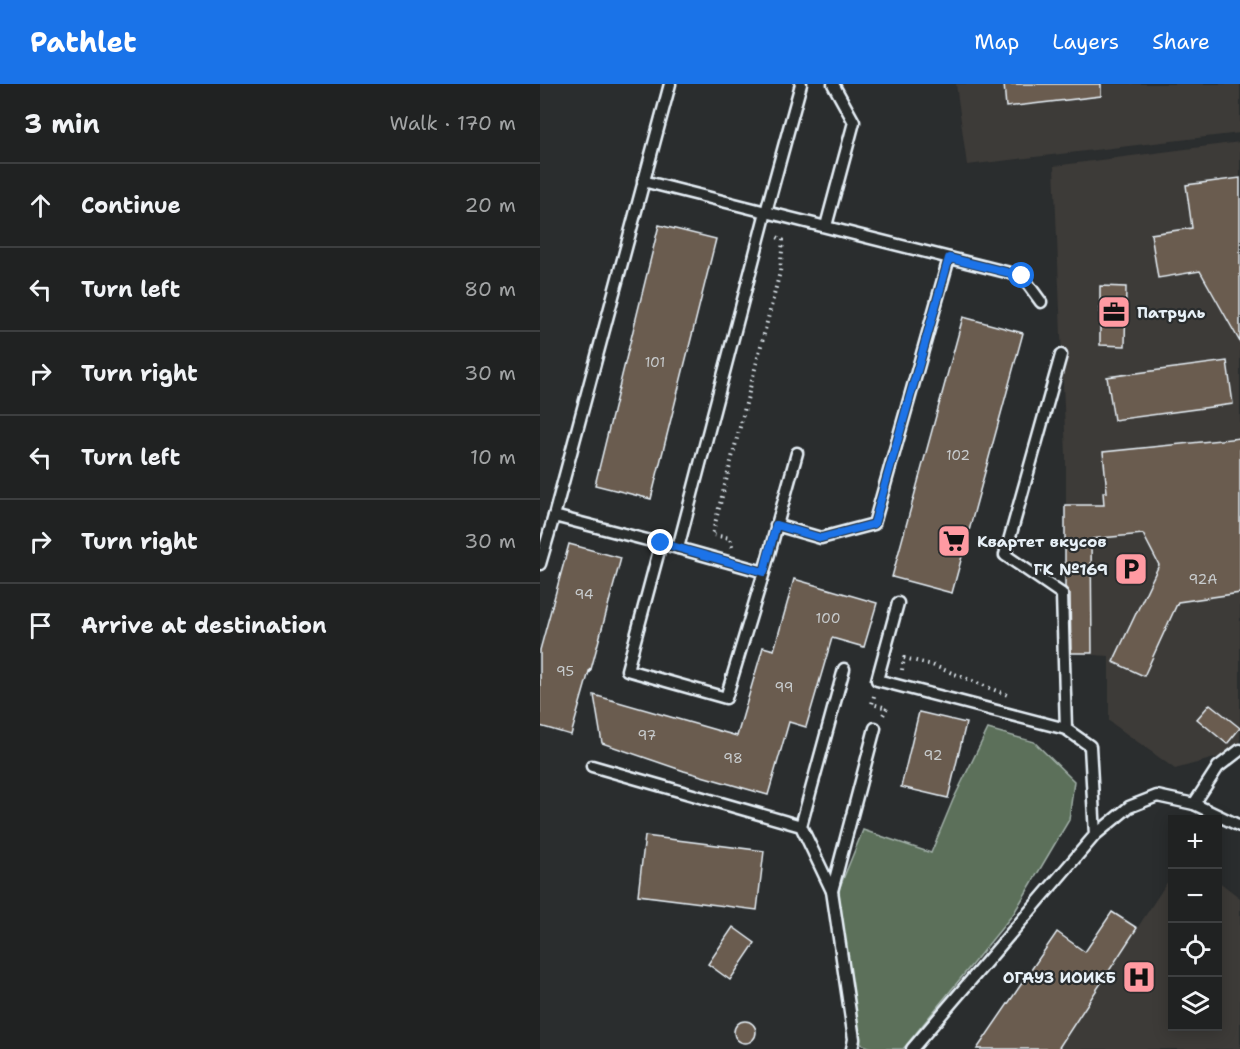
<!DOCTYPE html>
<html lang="en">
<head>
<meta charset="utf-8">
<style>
  :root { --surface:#202222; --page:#282a2a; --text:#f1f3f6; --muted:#a2a4a5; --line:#3d3f40; --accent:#1a73e8 }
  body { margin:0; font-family:"Shantell Sans",sans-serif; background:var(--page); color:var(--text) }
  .controls { position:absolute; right:18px; bottom:18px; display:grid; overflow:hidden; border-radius:0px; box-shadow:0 3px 15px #0003 }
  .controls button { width:54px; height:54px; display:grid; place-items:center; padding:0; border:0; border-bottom:2px solid var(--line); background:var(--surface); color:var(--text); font:30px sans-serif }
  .stop { position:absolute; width:18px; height:18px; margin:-14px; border:4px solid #1a73e8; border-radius:50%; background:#fff }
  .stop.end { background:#1a73e8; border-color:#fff; box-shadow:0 2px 6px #0008 }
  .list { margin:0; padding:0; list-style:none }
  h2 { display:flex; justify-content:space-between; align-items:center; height:78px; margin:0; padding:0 24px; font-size:26px }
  h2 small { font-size:20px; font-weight:400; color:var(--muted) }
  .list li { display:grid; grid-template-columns:39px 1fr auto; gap:18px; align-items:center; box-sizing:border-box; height:84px; padding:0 24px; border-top:2px solid var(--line) }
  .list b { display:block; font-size:22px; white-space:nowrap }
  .list em { font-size:20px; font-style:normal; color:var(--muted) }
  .icon { flex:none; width:33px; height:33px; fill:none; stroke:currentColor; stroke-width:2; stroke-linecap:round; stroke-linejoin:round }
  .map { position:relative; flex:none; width:700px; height:965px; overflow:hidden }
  header { display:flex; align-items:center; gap:36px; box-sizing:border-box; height:84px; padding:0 30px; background:var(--accent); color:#fff }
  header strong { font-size:28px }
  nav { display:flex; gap:33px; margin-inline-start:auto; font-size:21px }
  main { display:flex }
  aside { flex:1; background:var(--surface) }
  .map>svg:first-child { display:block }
  .built { fill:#3d3b38 }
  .green { fill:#5b705a; stroke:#a2b0a9; stroke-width:1.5 }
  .building { fill:#6a5c50; stroke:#e8f1f8; stroke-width:1.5 }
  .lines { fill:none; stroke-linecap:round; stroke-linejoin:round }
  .service-casing { stroke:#e8f1f8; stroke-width:15 }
  .path { stroke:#e8f1f8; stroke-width:4; stroke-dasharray:1.5 4.5; stroke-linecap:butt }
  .service { stroke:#2a2d2e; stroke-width:10 }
  .route { stroke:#1a73e8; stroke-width:8 }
  .labels { text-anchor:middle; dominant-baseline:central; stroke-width:4.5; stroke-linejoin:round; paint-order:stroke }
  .number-label { font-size:14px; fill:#c8ccce }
  .poi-label { font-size:16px; font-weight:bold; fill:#e8f1f8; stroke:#2a2d2e; text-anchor:start }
</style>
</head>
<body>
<header>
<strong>Pathlet</strong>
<nav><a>Map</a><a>Layers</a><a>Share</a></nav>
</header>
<main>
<aside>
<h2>3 min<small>Walk · 170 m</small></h2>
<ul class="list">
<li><svg class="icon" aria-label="ahead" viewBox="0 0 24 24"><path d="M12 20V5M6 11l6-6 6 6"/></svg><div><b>Continue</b></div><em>20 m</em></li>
<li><svg class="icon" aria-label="left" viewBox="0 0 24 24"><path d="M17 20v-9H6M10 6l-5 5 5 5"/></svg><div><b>Turn left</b></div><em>80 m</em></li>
<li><svg class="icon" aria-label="right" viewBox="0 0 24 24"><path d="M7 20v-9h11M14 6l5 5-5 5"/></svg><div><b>Turn right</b></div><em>30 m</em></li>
<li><svg class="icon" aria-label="left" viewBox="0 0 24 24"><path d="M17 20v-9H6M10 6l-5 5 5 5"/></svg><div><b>Turn left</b></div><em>10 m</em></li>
<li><svg class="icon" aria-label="right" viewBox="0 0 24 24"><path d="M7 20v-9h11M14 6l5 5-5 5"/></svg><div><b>Turn right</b></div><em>30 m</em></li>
<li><svg class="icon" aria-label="arrive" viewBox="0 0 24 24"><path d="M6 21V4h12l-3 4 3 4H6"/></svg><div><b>Arrive at destination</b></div></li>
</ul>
</aside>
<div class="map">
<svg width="700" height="965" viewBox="0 0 700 965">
  <rect width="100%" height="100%" fill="#2a2d2e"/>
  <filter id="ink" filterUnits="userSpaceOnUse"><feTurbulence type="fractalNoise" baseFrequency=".0167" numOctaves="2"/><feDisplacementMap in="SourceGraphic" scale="12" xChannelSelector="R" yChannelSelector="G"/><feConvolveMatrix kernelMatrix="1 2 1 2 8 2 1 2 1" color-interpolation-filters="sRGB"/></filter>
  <g filter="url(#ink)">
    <g class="built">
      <polygon points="416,0 700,0 700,49 427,81"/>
      <polygon points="700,58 700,667 635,685 569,637 569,572 526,569 526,371 514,82"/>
      <polygon points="632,791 632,942 678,942 678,797 700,814 700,965 518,965"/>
    </g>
    <polygon class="green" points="448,645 494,658 534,697 529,736 474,829 363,965 334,965 321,960 297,810 323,746 391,769 413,716"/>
    <g class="building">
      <polygon points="464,0 561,0 561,12 466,23"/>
      <polygon points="700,94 700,258 660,187 618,194 611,150 652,144 646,101"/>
      <polygon points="119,141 176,155 111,415 55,401"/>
      <polygon points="560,202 586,203 585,262 560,261"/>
      <polygon points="423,233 483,249 412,509 352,493"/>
      <polygon points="687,277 693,320 574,336 567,293"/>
      <polygon points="700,354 700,509 638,518 604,592 573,578 619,481 603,450 551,455 552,569 531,569 530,510 525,503 525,421 564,421 563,408 567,408 563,368"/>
      <polygon points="29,460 81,474 50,589 50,584 31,651 0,642 0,566"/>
      <polygon points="254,495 337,519 324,563 292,554 266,643 249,638 228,711 144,687 62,659 54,611 197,652 223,563 234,566"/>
      <polygon points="670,620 700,644 687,660 657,635"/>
      <polygon points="379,628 426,639 408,714 361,703"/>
      <polygon points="105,752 224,767 217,826 98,811"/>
      <polygon points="572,828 597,844 518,965 437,965 517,848 545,868"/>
      <polygon points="193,843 215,859 190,896 168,880"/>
      <circle cx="205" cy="948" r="11"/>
    </g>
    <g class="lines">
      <g class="service-casing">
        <g id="service">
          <polyline points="261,0 226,128 482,192 501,218"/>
          <polyline points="103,97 226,128 138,464"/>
          <polyline points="286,142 314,38 293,0"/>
          <polyline points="521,271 465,471 522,510 526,645"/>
          <polyline points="14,432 130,0"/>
          <polyline points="236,441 281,454 334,440 409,174"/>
          <polyline points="0,480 14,432 138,464 224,488 186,614 87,586 121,459"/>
          <polyline points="224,488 257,369"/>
          <polyline points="358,519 337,596 526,645 550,662 555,751"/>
          <polyline points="52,682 261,742 292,807"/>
          <polyline points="654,720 678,683 700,666"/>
          <polyline points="261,742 304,585"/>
          <polyline points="312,965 314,955 292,807 335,644"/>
          <polyline points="372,965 555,751 589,723 617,712 654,720 700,742"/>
        </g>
      </g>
      <g class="path">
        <polyline points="192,463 190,454 172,451 240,188 243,156 235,152"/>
        <polyline points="362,586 364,574 392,581 470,612"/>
        <polyline points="334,612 332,620 347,624 343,631"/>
      </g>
      <use href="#service" class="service"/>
    </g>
  </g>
  <g class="lines" filter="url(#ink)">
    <polyline class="route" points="121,459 224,488 236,441 281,454 334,440 409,174 482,192"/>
  </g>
  <defs>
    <g id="office-square" transform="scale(1.725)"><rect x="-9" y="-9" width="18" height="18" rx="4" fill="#ff9aa2" stroke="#2a2d2e"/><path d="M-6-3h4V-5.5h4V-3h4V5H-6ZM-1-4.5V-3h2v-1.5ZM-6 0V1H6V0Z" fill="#111"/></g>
    <g id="supermarket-square" transform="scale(1.725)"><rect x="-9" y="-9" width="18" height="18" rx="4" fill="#ff9aa2" stroke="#2a2d2e"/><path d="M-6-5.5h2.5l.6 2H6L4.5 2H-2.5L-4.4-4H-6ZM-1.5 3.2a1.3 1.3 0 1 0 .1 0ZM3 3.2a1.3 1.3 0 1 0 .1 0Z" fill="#111"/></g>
    <g id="parking-square" transform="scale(1.725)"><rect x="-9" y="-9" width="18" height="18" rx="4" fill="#ff9aa2" stroke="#2a2d2e"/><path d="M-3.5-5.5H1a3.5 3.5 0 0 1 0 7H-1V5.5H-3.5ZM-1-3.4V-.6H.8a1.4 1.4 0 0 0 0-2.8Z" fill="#111"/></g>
    <g id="hospital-square" transform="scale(1.725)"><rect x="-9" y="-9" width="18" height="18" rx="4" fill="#ff9aa2" stroke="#2a2d2e"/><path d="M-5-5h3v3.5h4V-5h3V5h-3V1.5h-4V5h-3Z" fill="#111"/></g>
  </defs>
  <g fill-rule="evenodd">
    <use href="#office-square" x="574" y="228"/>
    <use href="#supermarket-square" x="414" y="457"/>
    <use href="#parking-square" x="591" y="485"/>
    <use href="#hospital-square" x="599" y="893"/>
  </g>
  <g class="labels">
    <g class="number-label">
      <text x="115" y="278">101</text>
      <text x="418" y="371">102</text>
      <text x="663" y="495">92А</text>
      <text x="44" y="510">94</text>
      <text x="288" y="534">100</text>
      <text x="25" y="587">95</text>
      <text x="244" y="603">99</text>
      <text x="107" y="651">97</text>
      <text x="393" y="671">92</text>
      <text x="193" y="674">98</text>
    </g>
    <g class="poi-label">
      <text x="597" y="228">Патруль</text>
      <text x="437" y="457">Квартет вкусов</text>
      <text x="568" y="485" text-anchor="end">ГК №169</text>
      <text x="576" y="893" text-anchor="end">ОГАУЗ ИОИКБ</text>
    </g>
  </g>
</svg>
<div class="controls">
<button>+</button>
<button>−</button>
<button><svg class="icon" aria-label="locate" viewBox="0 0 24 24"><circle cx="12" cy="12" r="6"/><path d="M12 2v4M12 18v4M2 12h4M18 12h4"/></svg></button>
<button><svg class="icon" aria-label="layers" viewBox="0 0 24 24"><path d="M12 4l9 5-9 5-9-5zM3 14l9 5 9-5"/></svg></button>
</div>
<div class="stop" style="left:482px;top:192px"></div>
<div class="stop end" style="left:121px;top:459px"></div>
</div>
</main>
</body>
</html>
